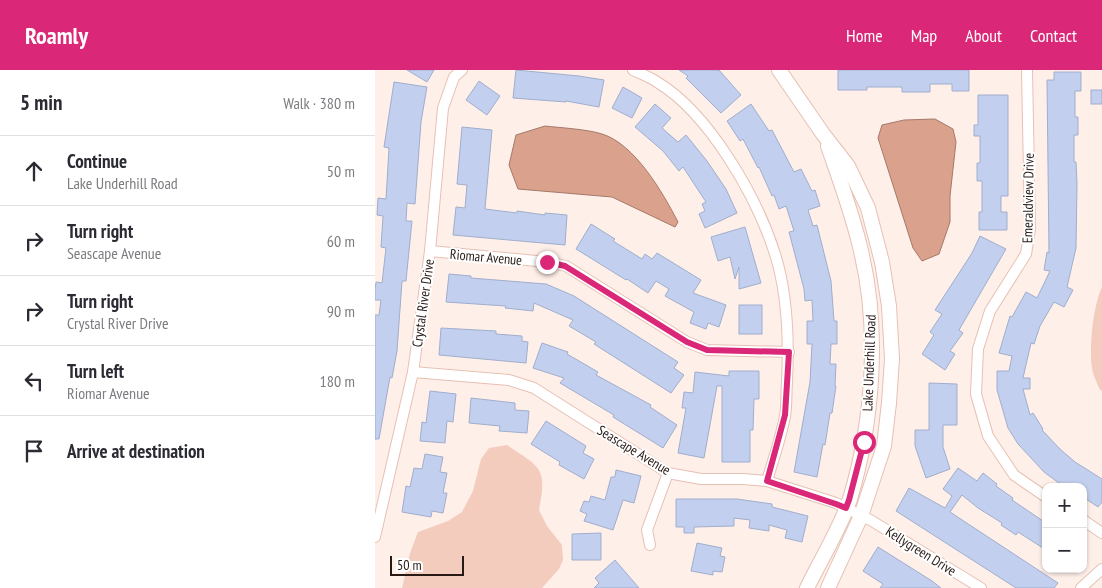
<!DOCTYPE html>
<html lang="en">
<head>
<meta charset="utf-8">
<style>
  :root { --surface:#fff; --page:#f7f7f7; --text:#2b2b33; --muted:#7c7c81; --line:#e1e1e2; --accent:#db2777 }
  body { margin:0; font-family:"PT Sans Narrow",sans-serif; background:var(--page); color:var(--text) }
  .controls { position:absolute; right:15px; bottom:15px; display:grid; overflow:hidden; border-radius:10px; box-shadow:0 1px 4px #0004 }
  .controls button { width:45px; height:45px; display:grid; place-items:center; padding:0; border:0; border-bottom:1px solid var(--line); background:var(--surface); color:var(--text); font:25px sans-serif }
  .scale { position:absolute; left:15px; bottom:12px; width:74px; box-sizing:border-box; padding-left:5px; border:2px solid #271a15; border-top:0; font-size:14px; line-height:18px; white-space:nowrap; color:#271a15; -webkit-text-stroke:4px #fff; paint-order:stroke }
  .stop { position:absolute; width:15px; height:15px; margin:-11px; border:4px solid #db2777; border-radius:50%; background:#fff }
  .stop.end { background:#db2777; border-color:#fff; box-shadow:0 1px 5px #0008 }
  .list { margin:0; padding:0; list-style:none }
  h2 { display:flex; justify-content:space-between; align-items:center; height:65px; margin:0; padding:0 20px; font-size:21px }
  h2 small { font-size:16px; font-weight:400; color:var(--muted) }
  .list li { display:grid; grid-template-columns:32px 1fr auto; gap:15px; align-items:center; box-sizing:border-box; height:70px; padding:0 20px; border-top:1px solid var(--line) }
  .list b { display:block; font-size:19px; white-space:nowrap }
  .list p { margin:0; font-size:16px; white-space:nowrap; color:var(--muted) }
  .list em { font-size:16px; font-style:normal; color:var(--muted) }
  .icon { flex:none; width:28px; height:28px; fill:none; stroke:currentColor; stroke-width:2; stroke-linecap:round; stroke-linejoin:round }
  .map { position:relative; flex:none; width:727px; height:518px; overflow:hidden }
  header { display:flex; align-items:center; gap:30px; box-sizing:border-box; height:70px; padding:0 25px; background:var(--accent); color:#fff }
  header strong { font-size:24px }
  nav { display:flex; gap:28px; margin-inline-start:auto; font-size:18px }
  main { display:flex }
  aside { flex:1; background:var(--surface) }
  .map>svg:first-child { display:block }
  .green { fill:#f3ccbe }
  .water { fill:#daa28d; stroke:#a47969 }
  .building { fill:#c2cfef; stroke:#a0aecc }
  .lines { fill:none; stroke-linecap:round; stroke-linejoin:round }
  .street-casing { stroke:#e6c0b3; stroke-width:12 }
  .secondary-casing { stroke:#e6c0b3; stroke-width:16 }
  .street { stroke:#fff; stroke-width:10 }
  .secondary { stroke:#fff; stroke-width:14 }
  .route { stroke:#db2777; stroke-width:6 }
  .labels { text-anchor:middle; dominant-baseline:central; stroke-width:4; stroke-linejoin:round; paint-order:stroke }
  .street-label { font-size:14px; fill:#271a15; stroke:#fff }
</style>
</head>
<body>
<header>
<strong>Roamly</strong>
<nav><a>Home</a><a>Map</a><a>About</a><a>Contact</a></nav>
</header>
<main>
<aside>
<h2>5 min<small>Walk · 380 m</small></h2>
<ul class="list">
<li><svg class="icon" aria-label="ahead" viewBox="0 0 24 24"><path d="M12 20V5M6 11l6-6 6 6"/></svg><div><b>Continue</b><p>Lake Underhill Road</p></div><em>50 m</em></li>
<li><svg class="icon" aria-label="right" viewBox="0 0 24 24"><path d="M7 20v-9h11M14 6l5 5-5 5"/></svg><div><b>Turn right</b><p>Seascape Avenue</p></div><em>60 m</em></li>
<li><svg class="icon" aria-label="right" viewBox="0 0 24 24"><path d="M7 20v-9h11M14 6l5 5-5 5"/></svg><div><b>Turn right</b><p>Crystal River Drive</p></div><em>90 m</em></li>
<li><svg class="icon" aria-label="left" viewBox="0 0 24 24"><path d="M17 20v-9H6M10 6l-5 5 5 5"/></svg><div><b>Turn left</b><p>Riomar Avenue</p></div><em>180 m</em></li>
<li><svg class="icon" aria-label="arrive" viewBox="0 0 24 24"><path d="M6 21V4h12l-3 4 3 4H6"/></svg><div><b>Arrive at destination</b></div></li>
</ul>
</aside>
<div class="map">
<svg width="727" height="518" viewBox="0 0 727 518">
  <rect width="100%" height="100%" fill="#ffefe9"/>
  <g class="green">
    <path d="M727 217V321L725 320C722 313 718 305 717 298 714 277 718 236 727 217Z"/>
    <path d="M132 375C167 398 172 398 164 440L172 456 187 475 188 490 184 499 167 518H27L35 483 43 462 73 451 87 442 98 421 106 389 114 378Z"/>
  </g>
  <g class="water">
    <polygon points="560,49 578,59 581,72 575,126 575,152 564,184 547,191 538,178 503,68 507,55 529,50"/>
    <path d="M170 56C187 58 211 59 227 64 260 74 288 123 303 152L300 157 237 127 143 119 134 95 141 65Z"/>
  </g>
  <g class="building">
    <polygon points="32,0 59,0 52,12"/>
    <polygon points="141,0 204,6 229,10 224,37 191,31 191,32 138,28"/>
    <polygon points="304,0 344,0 366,25 346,43 311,8 313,6"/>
    <polygon points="463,0 594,0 594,21 577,21 577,14 555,14 555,22 527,22 527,17 492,17 492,20 463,20"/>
    <polygon points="679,2 706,2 706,21 700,21 700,47 703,47 703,65 699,65 699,92 701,92 702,114 701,178 692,217 698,220 689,237 679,232 665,256 659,274 656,273 648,308 655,308 655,319 648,319 655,345 658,343 668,359 667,360 686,380 700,392 727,409 727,432 723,437 708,427 708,417 691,417 684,413 669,402 643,374 633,358 622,320 622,301 634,301 637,286 624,283 635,246 637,247 651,222 662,228 675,201 669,200 672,182 674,183 672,10 679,10"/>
    <polygon points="104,11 125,26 112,45 91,30"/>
    <polygon points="19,12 52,17 46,52 40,134 32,133 31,151 37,151 31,211 27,211 22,281 17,308 15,307 4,369 0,369 0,245 4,245 6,230 0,230 0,221 1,212 7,213 11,178 6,177 8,146 2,145 3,128 11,129 14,78 9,77"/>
    <polygon points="248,17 267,28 257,48 237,38"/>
    <rect x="716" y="20" width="11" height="14"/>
    <polygon points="603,25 633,25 633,126 626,126 626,142 632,142 632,160 604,160 604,142 607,142 607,111 602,111 602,93 605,93 605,66 599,66 599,55 603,55"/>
    <polygon points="280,34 296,48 287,58 303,72 311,65 332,91 351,119 362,143 330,158 324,144 330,141 327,134 331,132 308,97 304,101 288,81 260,57"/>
    <polygon points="376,34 394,61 397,60 419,102 426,99 437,121 440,120 445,136 433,140 438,156 442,155 456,211 459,251 462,251 462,274 456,274 455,294 461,294 460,316 461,316 457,343 455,343 450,375 448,374 442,407 419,402 435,312 437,274 432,274 432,251 438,251 437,230 430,231 429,219 414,162 419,161 411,136 404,139 399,125 397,126 384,97 383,98 368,69 365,71 352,51"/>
    <polygon points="87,57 117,60 110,139 142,143 142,141 170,145 170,143 192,145 190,175 78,165 81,137 90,138 92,115 82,114"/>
    <polygon points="216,154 240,169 238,171 267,189 270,184 277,189 282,183 326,210 318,223 351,235 344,257 333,253 331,259 315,253 319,242 290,226 294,219 281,211 273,223 252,209 251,210 201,179"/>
    <polygon points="370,157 386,213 364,219 364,197 360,209 355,187 343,191 336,167"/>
    <polygon points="605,166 631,179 584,260 588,263 575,281 580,284 570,300 547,284 559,265 555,262 567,244 560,240 597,183"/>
    <polygon points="74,204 96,206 96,208 171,214 199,226 303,292 299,298 309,305 296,323 219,274 221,272 194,256 198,250 159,233 158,241 130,238 131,236 71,232"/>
    <rect x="364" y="235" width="23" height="29"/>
    <polygon points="66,258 121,261 121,264 147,266 147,271 153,272 151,293 64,285"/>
    <polygon points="167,273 193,282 192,284 223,302 221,305 276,335 275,337 302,355 288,378 238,347 239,345 185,313 189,308 158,298"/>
    <polygon points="354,301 384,301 384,329 379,329 378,360 375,360 375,392 347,392 347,316 342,316 329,388 303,383 311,338 307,338 309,322 318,323 320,302 354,306"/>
    <polygon points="554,313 582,314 582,355 568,355 568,377 575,399 551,408 540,376 540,360 554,360"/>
    <polygon points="55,321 81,324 78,352 72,351 70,373 45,371 47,352 51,353"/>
    <polygon points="96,328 140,333 140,340 154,341 152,363 124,361 125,356 94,353"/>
    <polygon points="171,351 211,376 208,383 219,389 209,409 184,395 185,392 156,374"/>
    <polygon points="50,384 68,387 65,402 72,403 68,423 72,423 68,443 57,441 56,447 27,442 31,416 35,417 39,398 47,399"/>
    <polygon points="583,398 602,411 608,403 622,414 621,416 638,428 637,430 671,453 671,480 643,462 641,465 626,455 627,453 603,438 587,425 575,442 683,513 679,518 641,518 521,441 534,418 570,438 577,426 568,419"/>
    <polygon points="241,400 266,406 259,433 248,430 238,460 209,451 212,444 205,441 209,431 214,432 216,426 230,430 236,407 240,407"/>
    <polygon points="301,429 362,429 397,434 397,437 433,446 427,472 410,468 412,460 394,455 394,461 374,458 375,450 359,448 359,456 319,457 319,463 309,463 309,457 301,457"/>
    <polygon points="226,463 226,490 197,490 197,464"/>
    <polygon points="322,473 347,478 345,486 350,487 347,502 338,501 338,505 316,501"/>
    <polygon points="503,477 557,511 566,518 505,518 508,514 488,501"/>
    <polygon points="240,490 264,518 219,518 224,513 220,508"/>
  </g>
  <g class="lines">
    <g class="street-casing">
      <g id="street">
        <path d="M258 0C266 4 275 7 282 12 334 43 382 127 400 184 412 222 414 272 412 312 411 323 412 335 410 346 406 368 398 390 392 411"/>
        <polyline points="652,0 655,159 651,184 615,241 603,279 601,324 613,366 639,405 671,427"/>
        <polyline points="55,181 172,192 191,196 312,272 332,280 414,282"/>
        <polyline points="38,302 134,310 159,318 293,403 326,409 368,409 392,411 461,433 497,451 606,518"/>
        <polyline points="708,450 727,463"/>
        <polyline points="0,467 38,302 55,181 68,38 79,7 87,0"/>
        <polyline points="275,475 272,460 293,403"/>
        <polyline points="706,518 727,499"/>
      </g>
    </g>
    <g class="secondary-casing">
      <g id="secondary">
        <polyline points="404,0 448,64 473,96 493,138 507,192 514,236 517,289 514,333 509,376 486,446 453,518"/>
        <path d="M432 518C445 491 466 457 475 429 498 352 505 260 486 181 478 145 465 111 453 76"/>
      </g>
    </g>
    <use href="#street" class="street"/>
    <use href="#secondary" class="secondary"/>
  </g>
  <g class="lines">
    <polyline class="route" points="172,192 190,196 312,272 332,280 414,282 410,345 392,411 461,434 471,438 474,430 489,372"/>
  </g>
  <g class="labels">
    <g class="street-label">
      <text transform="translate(653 128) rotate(-89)">Emeraldview Drive</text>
      <text transform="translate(111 187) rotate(5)">Riomar Avenue</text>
      <text transform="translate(48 233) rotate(-82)">Crystal River Drive</text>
      <text transform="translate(494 293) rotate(-88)">Lake Underhill Road</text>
      <text transform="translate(259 380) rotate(31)">Seascape Avenue</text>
      <text transform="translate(546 481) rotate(32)">Kellygreen Drive</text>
    </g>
  </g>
</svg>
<div class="controls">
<button>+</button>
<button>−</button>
</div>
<div class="scale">50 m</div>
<div class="stop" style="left:489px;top:372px"></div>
<div class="stop end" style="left:172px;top:192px"></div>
</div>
</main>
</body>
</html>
